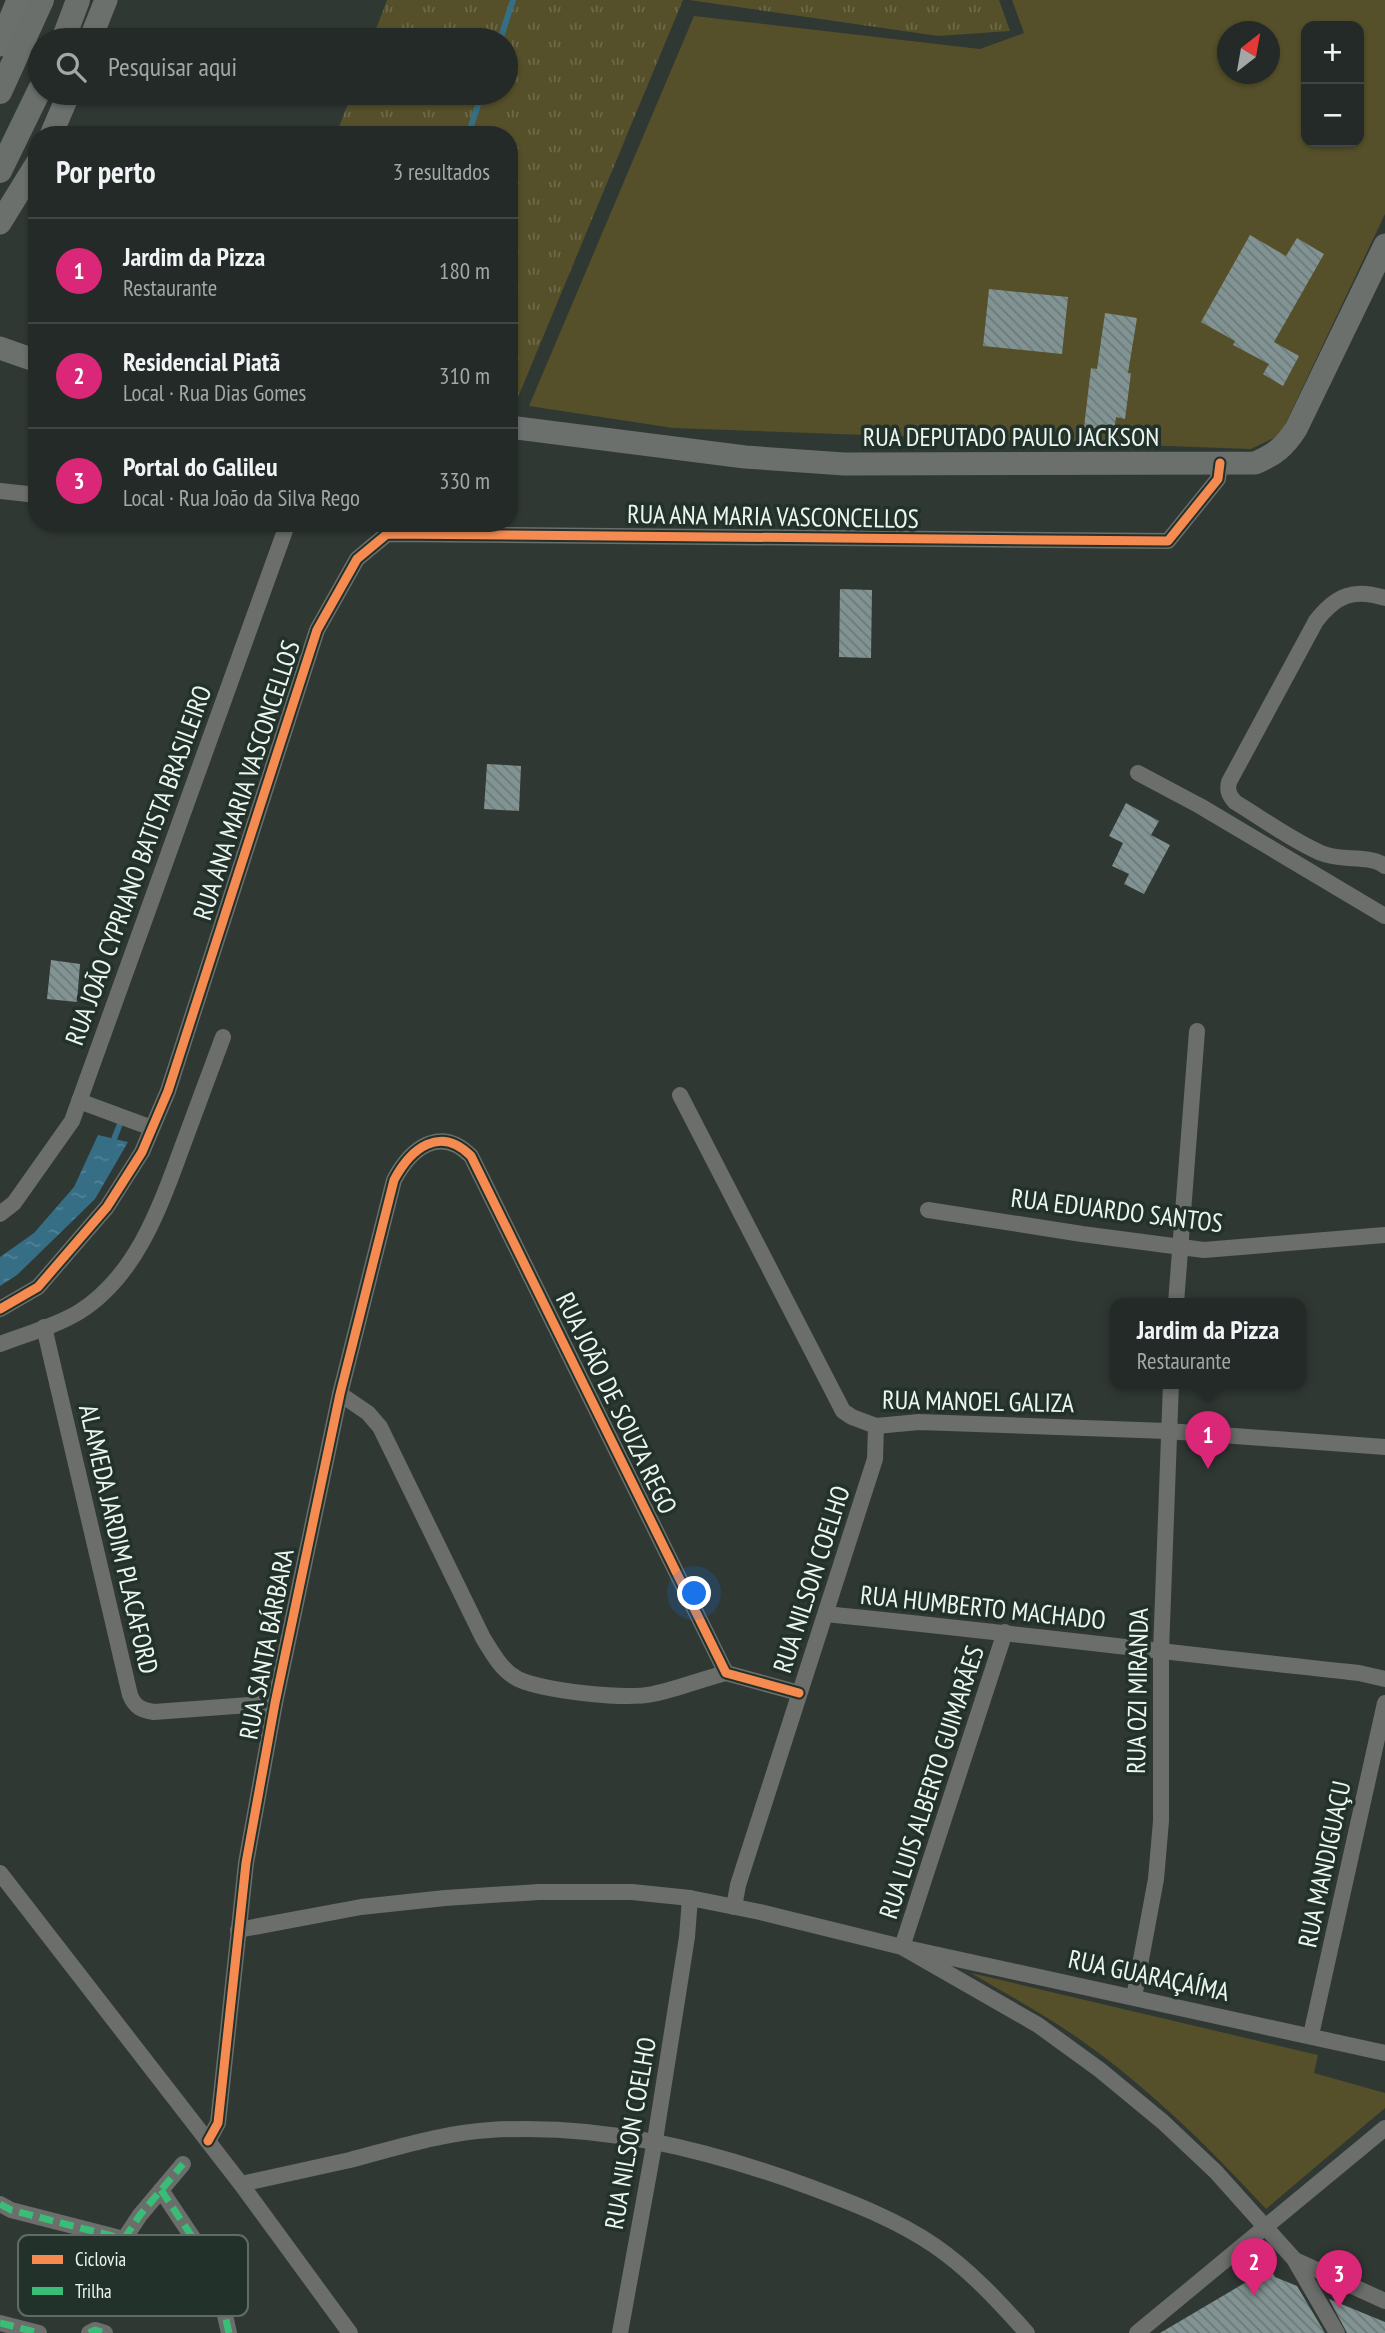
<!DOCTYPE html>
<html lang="pt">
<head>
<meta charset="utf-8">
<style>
  :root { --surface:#242a27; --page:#303633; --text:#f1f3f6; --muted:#a3a7a7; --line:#414644; --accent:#db2777 }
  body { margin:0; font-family:"PT Sans Narrow",sans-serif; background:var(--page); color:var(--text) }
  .controls { position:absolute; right:21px; top:21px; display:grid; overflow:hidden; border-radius:14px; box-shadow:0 2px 5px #0004 }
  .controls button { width:63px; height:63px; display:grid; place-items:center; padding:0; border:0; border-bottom:2px solid var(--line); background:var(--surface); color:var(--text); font:35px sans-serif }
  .compass { position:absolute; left:1217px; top:21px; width:63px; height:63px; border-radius:50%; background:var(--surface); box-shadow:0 2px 5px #0004; rotate:31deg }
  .you { position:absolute; left:695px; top:1594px; width:24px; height:24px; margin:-18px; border:5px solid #fff; border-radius:50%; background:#1a73e8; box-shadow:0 0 0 10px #1a73e833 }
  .badge { display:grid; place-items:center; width:46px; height:46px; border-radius:50%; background:var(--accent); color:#fff; font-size:23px; font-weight:700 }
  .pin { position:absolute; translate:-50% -58px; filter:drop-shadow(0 2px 4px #0008) }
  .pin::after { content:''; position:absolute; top:37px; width:24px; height:21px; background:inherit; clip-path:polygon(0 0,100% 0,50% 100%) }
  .popup { position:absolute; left:1110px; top:1298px; width:196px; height:91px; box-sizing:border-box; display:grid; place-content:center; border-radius:14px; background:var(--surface); filter:drop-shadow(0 2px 5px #0005); font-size:23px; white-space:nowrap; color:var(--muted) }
  .popup b { font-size:26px; color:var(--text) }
  .popup::after { content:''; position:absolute; left:50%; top:100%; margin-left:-14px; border:14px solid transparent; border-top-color:var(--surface) }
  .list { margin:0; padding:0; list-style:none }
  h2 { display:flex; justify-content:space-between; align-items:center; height:91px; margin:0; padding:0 28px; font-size:30px }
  h2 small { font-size:23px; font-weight:400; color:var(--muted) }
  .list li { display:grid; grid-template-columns:46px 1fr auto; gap:21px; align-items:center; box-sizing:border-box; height:105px; padding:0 28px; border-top:2px solid var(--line) }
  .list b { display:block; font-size:26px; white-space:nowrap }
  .list p { margin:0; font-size:23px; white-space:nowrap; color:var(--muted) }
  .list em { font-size:23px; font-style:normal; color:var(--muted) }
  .icon { flex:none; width:38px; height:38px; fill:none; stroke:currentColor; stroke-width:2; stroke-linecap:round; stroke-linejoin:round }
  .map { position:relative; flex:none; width:1385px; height:2333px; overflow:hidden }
  .search { position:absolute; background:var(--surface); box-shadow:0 2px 5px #0004; left:28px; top:28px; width:490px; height:77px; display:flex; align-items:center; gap:18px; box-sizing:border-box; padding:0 24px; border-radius:38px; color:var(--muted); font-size:26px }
  .panel { position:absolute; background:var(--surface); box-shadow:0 2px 5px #0004; left:28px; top:126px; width:490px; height:406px; border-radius:28px }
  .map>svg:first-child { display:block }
  .grass { fill:url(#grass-tufts) }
  .park { fill:#55502a; fill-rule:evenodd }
  .water { fill:url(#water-ripples) }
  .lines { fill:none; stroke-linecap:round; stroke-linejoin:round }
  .stream { stroke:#356e85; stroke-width:6 }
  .building { fill:url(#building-back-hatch) }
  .street { stroke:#6b6e6b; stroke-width:16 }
  .secondary { stroke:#6c706d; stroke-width:23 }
  .primary { stroke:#6a6f6b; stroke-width:24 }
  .quiet { stroke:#3abd76; stroke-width:7; stroke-dasharray:14 7; stroke-linecap:butt }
  .cycleway-casing { stroke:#22312a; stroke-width:13 }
  .cycleway { stroke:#f68b52; stroke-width:9 }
  .labels { text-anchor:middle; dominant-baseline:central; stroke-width:7; stroke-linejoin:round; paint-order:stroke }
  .street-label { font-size:26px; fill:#ecf6f1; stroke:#22312a }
  .key { fill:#22312a; stroke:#5f6c66; stroke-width:2 }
  .key-label { font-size:19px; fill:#ecf6f1 }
</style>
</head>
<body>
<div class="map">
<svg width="1385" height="2333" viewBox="0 0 1385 2333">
  <defs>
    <pattern id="grass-tufts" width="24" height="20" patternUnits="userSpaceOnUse" patternTransform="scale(1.75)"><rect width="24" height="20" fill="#55502a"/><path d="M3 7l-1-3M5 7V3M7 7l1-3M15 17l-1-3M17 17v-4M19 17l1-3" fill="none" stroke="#6e6a49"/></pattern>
    <pattern id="water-ripples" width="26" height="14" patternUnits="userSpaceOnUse" patternTransform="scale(1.75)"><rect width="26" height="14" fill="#356e85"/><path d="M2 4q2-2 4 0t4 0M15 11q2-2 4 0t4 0" fill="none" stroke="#528397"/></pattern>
    <pattern id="building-back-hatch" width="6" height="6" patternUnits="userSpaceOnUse" patternTransform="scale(1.75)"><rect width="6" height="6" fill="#819392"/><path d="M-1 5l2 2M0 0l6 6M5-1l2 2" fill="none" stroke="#6d7978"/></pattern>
  </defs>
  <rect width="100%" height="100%" fill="#303834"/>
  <g class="grass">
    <polygon points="387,0 683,0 516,402 509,401 509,135 336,135 352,93 506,93 506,40 372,40"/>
    <polygon points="689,0 999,0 1010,31 938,36"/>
  </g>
  <g class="park">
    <path d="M1012 0H1385V214L1280 435 1251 449 673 428 529 406 694 16 980 49 1024 33ZM1306 26H1359V142H1306ZM1228 32H1270V74H1228Z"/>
    <path d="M971 1973 1318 2055 1314 2073 1385 2093V2108L1266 2209C1205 2143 1138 2077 1063 2028 1033 2008 1001 1991 971 1973Z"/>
  </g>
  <polygon class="water" points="98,1135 128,1142 95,1199 17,1275 0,1286 0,1257 34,1233 74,1187"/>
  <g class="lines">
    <g class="stream">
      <polyline points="500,40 513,0"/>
      <polyline points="468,135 482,93"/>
      <polyline points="112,1144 122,1119"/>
    </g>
  </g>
  <g class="building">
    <polygon points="1250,235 1286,256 1297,238 1324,254 1274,342 1299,356 1283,386 1263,374 1269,364 1233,345 1235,341 1201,322"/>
    <polygon points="989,289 1068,297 1062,354 983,346"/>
    <polygon points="1105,313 1137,318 1128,373 1131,373 1125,419 1116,417 1114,431 1084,427 1091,368 1097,369"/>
    <polygon points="840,589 872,590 871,658 839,657"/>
    <polygon points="487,764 521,766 519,811 484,809"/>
    <polygon points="1126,803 1159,821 1151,835 1170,845 1144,894 1124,884 1129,874 1112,866 1123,843 1109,836"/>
    <polygon points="51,960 80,964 77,1002 47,999"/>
    <polygon points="1270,2268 1275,2277 1297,2286 1325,2333 1160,2333"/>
    <polygon points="1329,2299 1385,2322 1385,2333 1347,2333"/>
  </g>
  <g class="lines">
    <g class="street">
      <polyline points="0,491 37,495"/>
      <path d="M1385 598C1354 588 1336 595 1316 621L1229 782C1227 791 1229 795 1235 802 1263 819 1291 840 1321 853 1341 862 1369 854 1385 866"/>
      <polyline points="1138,773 1200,806 1385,916"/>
      <polyline points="680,1095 843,1411 852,1417 876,1426 919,1422 1167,1431 1385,1447"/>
      <polyline points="79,1101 152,1128"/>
      <polyline points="928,1210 1082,1234 1204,1250 1385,1235"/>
      <polyline points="0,1214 14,1203 72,1121 287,525 276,523"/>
      <polyline points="1176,1303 1197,1031"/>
      <polyline points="0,1309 38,1287 107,1207 142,1152 168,1091 317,630 357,559 387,534 1168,541 1218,479 1220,463"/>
      <path d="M44 1327 130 1695C135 1707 141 1710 154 1712L275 1703"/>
      <path d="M0 1344C26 1334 56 1326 79 1312 138 1275 161 1204 184 1142 197 1107 210 1072 223 1037"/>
      <path d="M340 1394 368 1413 380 1427 483 1638C493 1654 501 1670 518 1679 544 1691 625 1700 653 1694 678 1689 702 1679 726 1673"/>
      <path d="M826 1614C1004 1632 1181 1654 1359 1673L1385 1679"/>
      <polyline points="1005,1632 902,1947 1385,2053"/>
      <polyline points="0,1873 241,2184 350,2333"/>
      <polyline points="734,1907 738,1885 875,1459 876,1426"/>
      <polyline points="238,1930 361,1907 445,1898 539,1892 632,1892 690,1898 760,1912 902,1947 1038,2025 1100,2070 1163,2122 1216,2172 1294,2259 1337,2333"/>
      <polyline points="1134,1997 1156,1879 1161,1821 1161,1652 1171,1383"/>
      <polyline points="1311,2035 1385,1703"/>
      <path d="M208 2141 218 2123 246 1863 275 1703 340 1394 394 1180C411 1148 440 1125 471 1156L726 1673 799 1693"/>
      <path d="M241 2184C277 2176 314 2168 350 2160 396 2148 442 2133 490 2130 602 2123 706 2149 810 2187 853 2203 897 2220 935 2246 970 2270 999 2302 1027 2333"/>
      <polyline points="161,2190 215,2271 229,2333"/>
      <polyline points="0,2204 11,2210 124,2239 206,2257"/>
      <polyline points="124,2239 140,2215 183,2164"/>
      <polyline points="1295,2260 1385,2301"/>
      <polyline points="0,2323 39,2333"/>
      <polyline points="89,2333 95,2330 105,2333"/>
      <polyline points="620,2333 655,2140 687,1937 690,1898"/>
      <polyline points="1137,2333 1385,2128"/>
    </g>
    <g class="secondary">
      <polyline points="90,40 106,0"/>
      <polyline points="0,45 18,0"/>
      <polyline points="51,135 69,93"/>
      <polyline points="0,223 37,163"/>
      <polyline points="0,348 37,361"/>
      <path d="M509 427 745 457 844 464 1255 463C1275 455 1285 446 1296 429L1385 245"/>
    </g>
    <g class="primary">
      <polyline points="63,40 78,0"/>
      <polyline points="0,92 42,0"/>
      <polyline points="0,171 40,89"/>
    </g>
    <g class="quiet">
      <polyline points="161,2190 215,2271 229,2333"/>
      <polyline points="0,2204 11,2210 124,2239 206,2257"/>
      <polyline points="124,2239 140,2215 183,2164"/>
      <polyline points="0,2323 39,2333"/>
      <polyline points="89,2333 95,2330 105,2333"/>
    </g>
    <g class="cycleway-casing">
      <g id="cycleway">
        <polyline points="0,1309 38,1287 107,1207 142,1152 168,1091 317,630 357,559 387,534 1168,541 1218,479 1220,463"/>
        <path d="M208 2141 218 2123 246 1863 275 1703 340 1394 394 1180C411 1148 440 1125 471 1156L726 1673 799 1693"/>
      </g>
    </g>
    <use href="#cycleway" class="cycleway"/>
  </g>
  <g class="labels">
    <g class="street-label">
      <text x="1011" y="436">RUA DEPUTADO PAULO JACKSON</text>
      <text transform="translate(773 516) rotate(1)">RUA ANA MARIA VASCONCELLOS</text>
      <text transform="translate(246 780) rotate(-72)">RUA ANA MARIA VASCONCELLOS</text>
      <text transform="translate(138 865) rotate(-70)">RUA JOÃO CYPRIANO BATISTA BRASILEIRO</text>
      <text transform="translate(1117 1210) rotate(7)">RUA EDUARDO SANTOS</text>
      <text transform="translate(978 1401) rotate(1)">RUA MANOEL GALIZA</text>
      <text transform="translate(617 1403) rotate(64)">RUA JOÃO DE SOUZA REGO</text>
      <text transform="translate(119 1539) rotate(77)">ALAMEDA JARDIM PLACAFORD</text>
      <text transform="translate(811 1579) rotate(-72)">RUA NILSON COELHO</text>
      <text transform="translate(983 1607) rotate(6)">RUA HUMBERTO MACHADO</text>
      <text transform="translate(266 1644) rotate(-79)">RUA SANTA BÁRBARA</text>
      <text transform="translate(1137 1691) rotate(-89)">RUA OZI MIRANDA</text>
      <text transform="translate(931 1782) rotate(-72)">RUA LUIS ALBERTO GUIMARÃES</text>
      <text transform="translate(1324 1864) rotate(-78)">RUA MANDIGUAÇU</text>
      <text transform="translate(1149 1975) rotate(12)">RUA GUARAÇAÍMA</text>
      <text transform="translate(630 2133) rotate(-80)">RUA NILSON COELHO</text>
    </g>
  </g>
  <rect x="18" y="2235" width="230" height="81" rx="10" class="key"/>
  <rect x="32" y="2255" width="31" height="9" fill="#f68b52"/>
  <rect x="32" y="2287" width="31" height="8" fill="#3abd76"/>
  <g class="key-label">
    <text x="75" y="2266">Ciclovia</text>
    <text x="75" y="2298">Trilha</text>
  </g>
</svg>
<div class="controls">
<button>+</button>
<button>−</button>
</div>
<svg class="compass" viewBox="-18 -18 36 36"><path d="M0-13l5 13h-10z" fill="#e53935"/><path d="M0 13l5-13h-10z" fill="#a3a7a7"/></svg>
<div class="you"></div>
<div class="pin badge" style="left:1208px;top:1469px">1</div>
<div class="popup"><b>Jardim da Pizza</b>Restaurante</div>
<div class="pin badge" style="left:1254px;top:2296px">2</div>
<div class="pin badge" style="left:1339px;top:2308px">3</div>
<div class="search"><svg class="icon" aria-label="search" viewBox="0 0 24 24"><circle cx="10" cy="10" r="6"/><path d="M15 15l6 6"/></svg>Pesquisar aqui</div>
<section class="panel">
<h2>Por perto<small>3 resultados</small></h2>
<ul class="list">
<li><span class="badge">1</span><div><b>Jardim da Pizza</b><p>Restaurante</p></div><em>180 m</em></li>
<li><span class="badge">2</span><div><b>Residencial Piatã</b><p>Local · Rua Dias Gomes</p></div><em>310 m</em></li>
<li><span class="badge">3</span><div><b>Portal do Galileu</b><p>Local · Rua João da Silva Rego</p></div><em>330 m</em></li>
</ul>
</section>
</div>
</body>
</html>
